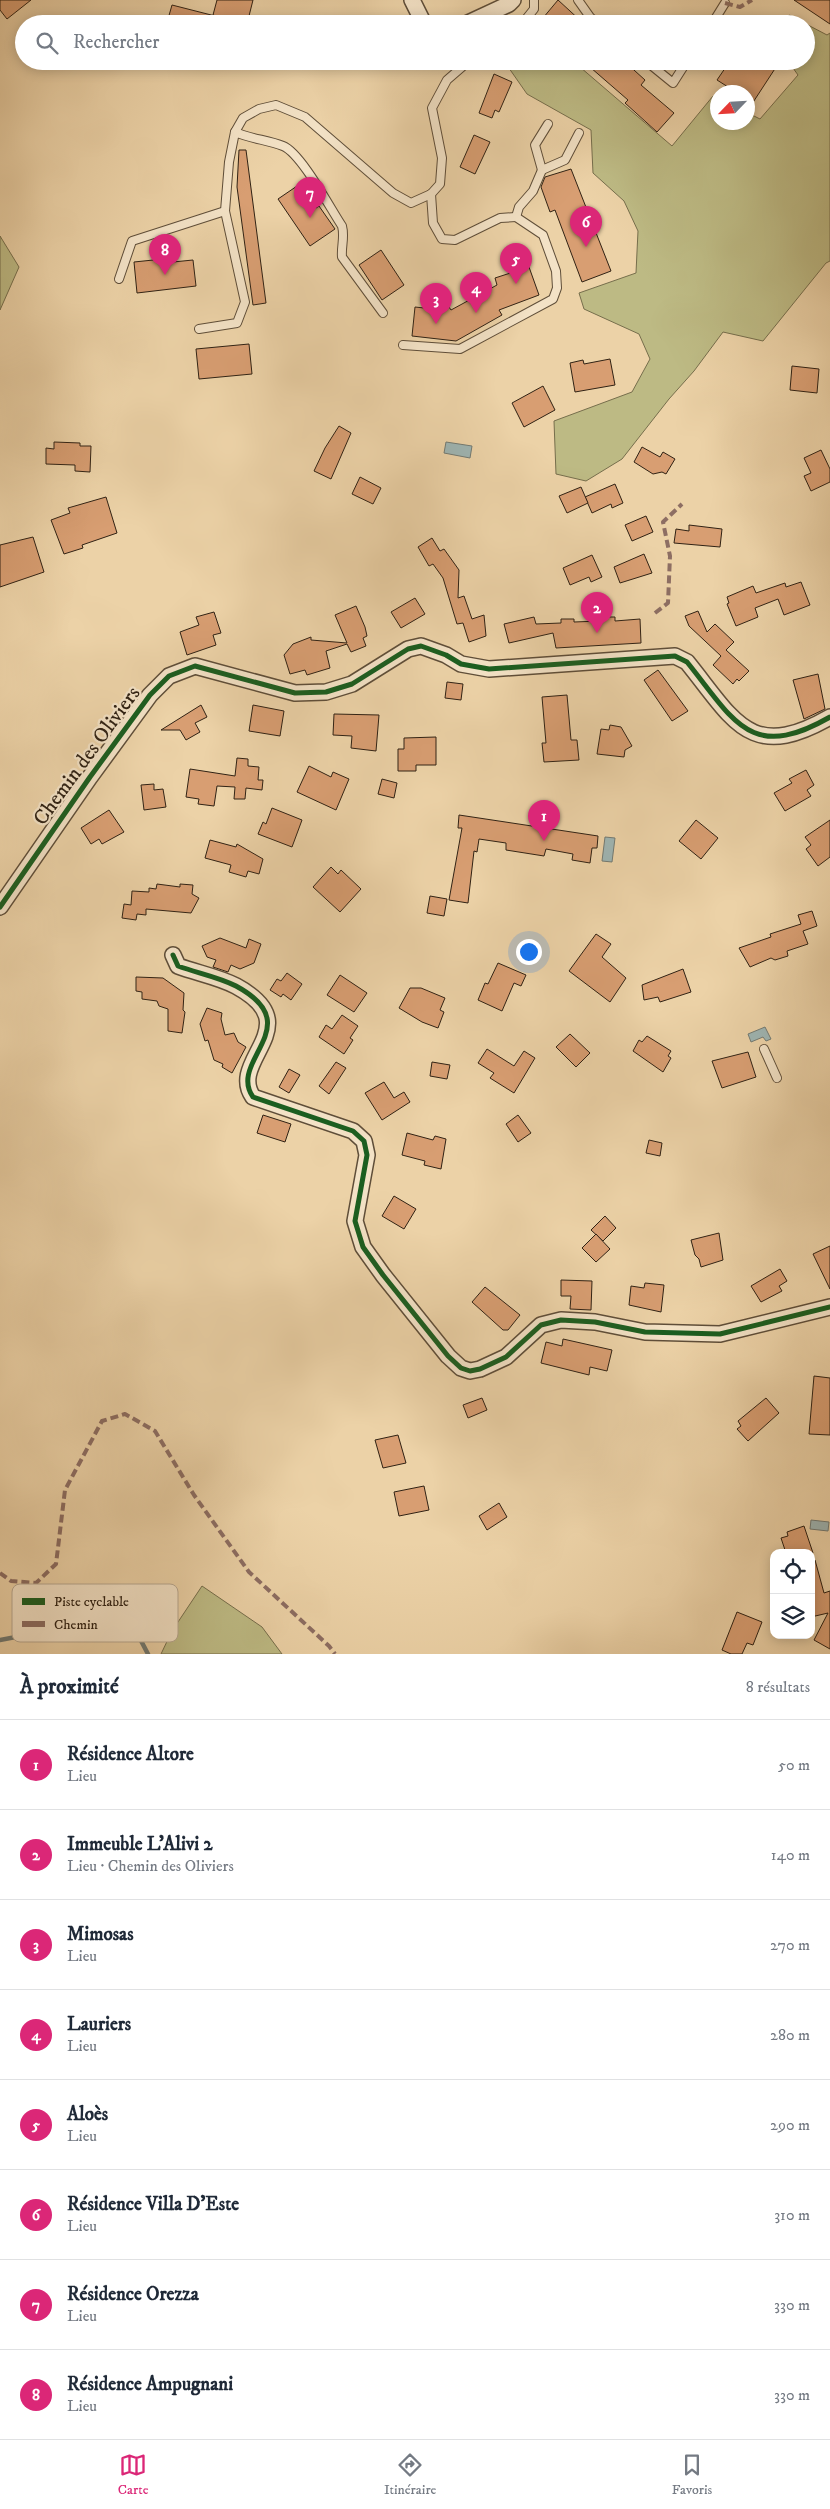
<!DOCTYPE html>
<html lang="fr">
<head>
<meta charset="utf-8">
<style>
  :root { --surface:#fff; --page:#f6f6f7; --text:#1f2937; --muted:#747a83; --line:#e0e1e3; --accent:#db2777 }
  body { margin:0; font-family:"IM FELL DW Pica",serif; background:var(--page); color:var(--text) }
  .controls { position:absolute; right:15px; bottom:15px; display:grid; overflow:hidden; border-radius:10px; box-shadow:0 2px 12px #0003 }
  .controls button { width:45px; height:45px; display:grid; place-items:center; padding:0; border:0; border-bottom:1px solid var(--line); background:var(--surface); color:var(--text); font:25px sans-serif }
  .compass { position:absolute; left:710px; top:85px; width:45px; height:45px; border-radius:50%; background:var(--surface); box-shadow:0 2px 12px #0003; rotate:245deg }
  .you { position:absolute; left:528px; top:951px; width:18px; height:18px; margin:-12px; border:4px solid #fff; border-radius:50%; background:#1a73e8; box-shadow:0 0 0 8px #1a73e833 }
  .badge { display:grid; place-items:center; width:32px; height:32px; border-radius:50%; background:var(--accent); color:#fff; font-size:16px; font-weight:700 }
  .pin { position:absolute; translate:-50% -41px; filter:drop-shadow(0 1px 2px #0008) }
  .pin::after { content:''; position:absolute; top:26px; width:18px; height:15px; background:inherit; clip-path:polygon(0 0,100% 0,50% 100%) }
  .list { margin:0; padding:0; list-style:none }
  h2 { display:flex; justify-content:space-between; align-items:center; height:65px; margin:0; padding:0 20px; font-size:21px }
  h2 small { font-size:16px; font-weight:400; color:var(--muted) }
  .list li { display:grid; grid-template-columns:32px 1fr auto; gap:15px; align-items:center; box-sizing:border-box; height:90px; padding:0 20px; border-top:1px solid var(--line) }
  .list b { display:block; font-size:19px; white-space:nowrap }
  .list p { margin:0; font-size:16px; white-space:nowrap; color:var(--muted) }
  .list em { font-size:16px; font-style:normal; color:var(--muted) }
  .icon { flex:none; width:28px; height:28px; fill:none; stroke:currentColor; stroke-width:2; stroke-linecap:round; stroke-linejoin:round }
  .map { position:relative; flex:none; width:830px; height:1654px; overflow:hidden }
  .search { position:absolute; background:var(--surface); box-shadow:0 2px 12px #0003; left:15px; right:15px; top:15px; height:55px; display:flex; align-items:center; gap:12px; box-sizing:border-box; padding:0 18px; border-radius:28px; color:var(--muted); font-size:19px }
  .sheet { height:785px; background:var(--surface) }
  nav { display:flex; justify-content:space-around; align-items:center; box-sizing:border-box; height:70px; border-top:1px solid var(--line); background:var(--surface); font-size:14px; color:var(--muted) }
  nav a { display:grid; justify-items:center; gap:2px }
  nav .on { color:var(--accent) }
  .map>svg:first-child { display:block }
  .green { fill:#bdba84; stroke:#766e4c }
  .water { fill:#9eb5b3; stroke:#727a73 }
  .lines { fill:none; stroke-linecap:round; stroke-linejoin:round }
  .stream { stroke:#727a73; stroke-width:4.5 }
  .building { fill:#d89e72; stroke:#302214 }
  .service-casing { stroke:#5f4e39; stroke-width:10 }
  .minor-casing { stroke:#5f4e39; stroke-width:18 }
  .service { stroke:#f3e2c6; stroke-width:8 }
  .minor { stroke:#f3e2c6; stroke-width:15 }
  .quiet { stroke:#8d6e63; stroke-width:4; stroke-dasharray:8 4; stroke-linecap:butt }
  .cycleway-casing { stroke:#f3e2c6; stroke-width:8 }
  .cycleway { stroke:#1b5e20; stroke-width:5 }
  .labels { text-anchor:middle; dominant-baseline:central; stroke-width:4.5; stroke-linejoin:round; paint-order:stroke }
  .street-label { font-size:21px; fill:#302214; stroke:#f3e2c6 }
  .key { fill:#f3e2c6; stroke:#b8a891; stroke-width:1 }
  .key-label { font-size:14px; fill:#302214 }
</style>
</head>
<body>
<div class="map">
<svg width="830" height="1654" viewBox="0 0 830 1654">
  <rect width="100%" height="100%" fill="#ecd2a7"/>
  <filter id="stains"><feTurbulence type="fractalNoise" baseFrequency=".004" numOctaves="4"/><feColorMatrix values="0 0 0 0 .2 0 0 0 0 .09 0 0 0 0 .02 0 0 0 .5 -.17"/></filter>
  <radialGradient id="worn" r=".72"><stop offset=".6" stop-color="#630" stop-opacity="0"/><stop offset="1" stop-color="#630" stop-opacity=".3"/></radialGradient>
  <g class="green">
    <polygon points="789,15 806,24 785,24"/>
    <polygon points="806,24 827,35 830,33 830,261 826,263 763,341 723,332 694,371 669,399 622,459 586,481 556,474 554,421 632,392 650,359 639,334 584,309 579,293 636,273 638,231 624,201 593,173 591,130 527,94 504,61 573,61 672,146 713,96 717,98 718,122 748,122 748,113 760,119 798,75 788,61 806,61"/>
    <polygon points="0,236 19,267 0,310"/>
    <polygon points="202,1586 262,1627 282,1654 161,1654 172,1631"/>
  </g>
  <g class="water">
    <polygon points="446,442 472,446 470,458 444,453"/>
    <polygon points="605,837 615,838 612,862 602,861"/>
    <polygon points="765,1027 771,1039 766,1041 763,1037 751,1042 748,1034"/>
    <polygon points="811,1520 829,1522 828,1531 810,1529"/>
  </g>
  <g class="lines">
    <polyline class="stream" points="0,1640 52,1630 87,1615 127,1614 148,1654"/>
  </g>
  <g class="building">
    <polygon points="0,0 31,0 7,19 0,10"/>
    <polygon points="217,0 253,0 247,24 228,19 228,24 187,24 168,19 172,5 223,18 213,15"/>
    <polygon points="558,0 570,11 584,24 538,24"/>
    <polygon points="794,0 830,0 830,24"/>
    <polygon points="583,61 624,61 645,80 641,85 674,113 657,132 625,103 628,100"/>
    <polygon points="730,61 780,61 748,110 748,92 736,92 717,80"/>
    <polygon points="494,74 512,82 499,112 495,110 492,118 479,113"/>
    <polygon points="474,135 490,142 475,174 460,167"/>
    <polygon points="239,150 246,150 266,303 253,305 237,187"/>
    <polygon points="571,169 611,271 582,282 555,210 550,212 541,187 545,177"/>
    <polygon points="300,184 316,208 319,206 335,229 310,246 278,199"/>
    <polygon points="381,250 404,285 382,300 359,265"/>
    <polygon points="163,259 163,263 193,260 196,286 137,293 134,262"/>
    <polygon points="529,267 539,295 499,310 502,315 456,341 412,336 415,307 443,310 449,307 451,310 497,285 495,278"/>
    <polygon points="249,344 252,374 199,379 196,349"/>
    <polygon points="610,359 615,385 575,392 570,363 583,360 584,364"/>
    <polygon points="792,366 819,369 817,393 790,390"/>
    <polygon points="543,386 555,410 524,427 512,403"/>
    <polygon points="339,426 351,433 331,479 314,471 325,448"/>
    <polygon points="54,442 80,443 80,446 91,446 90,472 75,471 75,465 46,464 46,448 54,449"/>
    <polygon points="642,447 660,457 663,452 675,459 666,474 662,472 653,474 634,462"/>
    <polygon points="821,450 830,469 830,482 811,491 804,476 811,473 804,458"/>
    <polygon points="360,477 381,488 373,504 352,494"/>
    <polygon points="615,484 623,503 612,508 611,504 592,513 585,497"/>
    <polygon points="581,487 588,503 567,513 559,496"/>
    <polygon points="106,497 117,533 82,545 83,548 64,554 51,520 70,513 68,508"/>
    <polygon points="646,516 653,532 632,541 625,525"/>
    <polygon points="689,525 722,529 720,547 674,543 676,529 689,531"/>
    <polygon points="33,537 44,572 0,587 0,545"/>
    <polygon points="432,538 440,551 444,549 459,570 458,598 464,596 472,619 484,615 486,636 469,642 463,623 457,624 443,578 433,564 429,566 418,547"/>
    <polygon points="644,554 652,573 620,583 614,567"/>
    <polygon points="592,555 602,577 591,582 589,577 570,585 563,568"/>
    <polygon points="801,582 810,605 784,615 778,599 755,608 758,617 736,626 727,604 729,603 727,597 753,586 756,593 785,583 786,587"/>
    <polygon points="415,598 425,614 401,628 391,612"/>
    <polygon points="356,606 365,627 367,636 363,638 366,646 351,652 347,644 326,651 330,668 307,675 305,670 290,674 284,655 293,644 311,637 311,640 347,643 335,615"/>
    <polygon points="698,611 707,632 715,624 734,642 726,650 749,671 739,681 737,679 733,684 713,665 721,656 689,626 685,616"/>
    <polygon points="214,612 221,633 213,635 216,645 187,655 180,632 199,625 196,617"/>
    <polygon points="534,617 536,624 561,623 561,619 574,619 574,622 600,621 600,617 615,617 615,621 640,619 641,643 556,648 553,633 509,643 504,624"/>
    <polygon points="658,670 688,711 672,721 644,680"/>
    <polygon points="818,674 825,709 804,719 793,680"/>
    <polygon points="447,682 463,684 461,700 445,698"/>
    <polygon points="567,695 571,740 577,740 579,760 544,762 542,743 546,743 542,697"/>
    <polygon points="201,705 207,717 195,723 200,732 186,740 180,730 161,730"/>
    <polygon points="253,705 284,711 280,736 249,731"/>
    <polygon points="334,714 379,715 376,751 351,748 352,736 333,735"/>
    <polygon points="610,725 621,727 632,746 625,750 624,757 597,754 601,729 609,730"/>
    <polygon points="436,737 436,765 416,765 416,771 398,771 398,749 404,749 404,738"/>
    <polygon points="237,758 248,759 248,766 259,767 258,780 263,780 262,790 246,788 245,799 234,799 235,787 217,786 214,806 198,804 199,799 186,797 190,769 235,776"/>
    <polygon points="309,766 331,777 333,772 349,779 336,810 297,792"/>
    <polygon points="806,770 814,785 807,790 811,796 785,811 774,793 792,783 789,779"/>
    <polygon points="382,779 397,783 394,798 378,794"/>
    <polygon points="154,784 154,790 163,789 166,807 144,810 141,785"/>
    <polygon points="272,808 302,820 292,847 258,834 263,822 266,824"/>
    <polygon points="109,810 124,832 102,844 99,839 91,844 81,828"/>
    <polygon points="459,815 598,836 597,848 592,848 590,863 572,860 573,854 546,849 544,856 506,850 506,843 479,839 477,852 474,851 468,903 449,900 462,828 458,828"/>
    <polygon points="696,820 718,838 701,859 679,841"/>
    <polygon points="830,820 830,857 818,866 806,849 811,845 805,837"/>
    <polygon points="210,840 236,847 237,844 263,859 259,874 248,871 246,877 229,872 231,865 205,858"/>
    <polygon points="331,867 338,874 341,870 361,889 340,912 313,887"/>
    <polygon points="157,884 180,887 180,884 193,885 192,894 199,898 191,913 146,909 146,915 137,914 136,920 122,918 124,904 131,905 132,891 149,892 149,888 156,889"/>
    <polygon points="430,896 447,899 444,916 427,913"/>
    <polygon points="812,911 817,926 803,931 808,944 787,951 788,956 775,960 771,958 750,967 739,948 771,937 770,934 801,924 798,915"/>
    <polygon points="596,934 611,944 602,957 626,978 610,1002 569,971"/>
    <polygon points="220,938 246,948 249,939 261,944 254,963 240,969 231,965 228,972 213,967 216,960 207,957 202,946"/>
    <polygon points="498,963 526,975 521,986 514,983 502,1011 478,1000 485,983 488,984"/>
    <polygon points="683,969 691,992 660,1002 658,997 644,1000 642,985"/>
    <polygon points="287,973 302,984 291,1000 283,994 281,997 270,990 277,979 281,981"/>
    <polygon points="340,975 367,993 354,1012 327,995"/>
    <polygon points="136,977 163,978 184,993 183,1010 185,1012 182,1033 168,1031 168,1009 159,1006 157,1001 142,999 142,992 136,991"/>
    <polygon points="410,988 421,988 445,998 440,1010 444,1012 438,1028 422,1022 399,1008"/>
    <polygon points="207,1008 222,1013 221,1019 225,1035 234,1033 238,1042 246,1047 232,1073 222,1067 223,1064 214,1060 208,1040 205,1041 200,1024"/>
    <polygon points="342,1015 358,1026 350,1038 353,1040 344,1054 319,1037 326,1025 332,1029"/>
    <polygon points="570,1034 590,1053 576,1067 556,1047"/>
    <polygon points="647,1036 671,1051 668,1056 671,1058 663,1072 633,1051 639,1040 642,1042"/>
    <polygon points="487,1049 514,1066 524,1051 535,1058 514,1093 490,1078 494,1073 478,1063"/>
    <polygon points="748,1052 756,1077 722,1088 712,1061"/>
    <polygon points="336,1062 346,1068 329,1094 319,1086"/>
    <polygon points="432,1062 450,1065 447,1079 430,1076"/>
    <polygon points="289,1069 300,1075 289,1093 279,1087"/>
    <polygon points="384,1082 394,1098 404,1092 410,1102 382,1120 365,1093"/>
    <polygon points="263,1115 291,1124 285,1142 257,1133"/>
    <polygon points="518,1115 531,1133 518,1142 506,1124"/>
    <polygon points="407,1133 433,1140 435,1136 446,1139 441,1169 424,1165 425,1161 402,1155"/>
    <polygon points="649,1140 662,1143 660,1156 646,1153"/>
    <polygon points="394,1196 416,1209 404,1229 382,1216"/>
    <polygon points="605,1216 616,1228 603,1241 591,1230"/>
    <polygon points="719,1233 723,1260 701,1267 699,1259 695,1255 691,1240"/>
    <polygon points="596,1234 610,1249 596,1262 582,1248"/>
    <polygon points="830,1246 830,1289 813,1254"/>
    <polygon points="780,1269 787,1281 779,1286 782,1291 761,1302 751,1286"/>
    <polygon points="561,1280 592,1281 591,1310 570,1309 571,1296 561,1296"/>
    <polygon points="645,1283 664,1285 661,1312 629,1305 631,1286 644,1288"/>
    <polygon points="485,1287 520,1315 508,1330 503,1330 472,1302"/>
    <polygon points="563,1339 612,1350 607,1371 590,1367 589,1375 541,1363 546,1342 562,1346"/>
    <polygon points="814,1376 830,1378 830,1435 809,1434"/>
    <polygon points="482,1398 487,1410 468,1418 463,1405"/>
    <polygon points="766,1398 779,1413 748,1441 737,1429 741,1426 738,1421"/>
    <polygon points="398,1435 406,1463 383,1468 375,1440"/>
    <polygon points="424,1486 429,1510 399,1516 394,1492"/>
    <polygon points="499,1503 507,1517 487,1530 479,1516"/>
    <polygon points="804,1526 813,1553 786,1553 781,1538 788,1536 787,1532"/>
    <polygon points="815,1560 824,1593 830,1591 830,1649 814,1640 828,1613 811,1617 811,1561"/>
    <polygon points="737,1612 762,1622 753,1645 747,1643 742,1654 731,1654 722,1650"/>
  </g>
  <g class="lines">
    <g class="service-casing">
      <g id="service">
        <polyline points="578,0 590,17 598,24"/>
        <polyline points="522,24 534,9 534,0"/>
        <polyline points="712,24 725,3"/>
        <polyline points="646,61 673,83 687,61"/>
        <path d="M235 132C251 139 268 140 283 146 301 153 330 208 342 226 345 237 341 246 342 257L383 313"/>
        <polyline points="542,170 535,145 548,124"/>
        <polyline points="431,194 433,223 442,239 455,240 500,218 516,217"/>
        <polyline points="516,217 519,207 533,191 542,170 565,160 579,133"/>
        <polyline points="119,279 132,241 225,211"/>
        <polyline points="199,329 237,323 245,302 225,211 229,162 235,132 243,118 259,109 276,105 305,117 393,193 411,203 431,194 440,184 442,158 432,108 447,80 469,61"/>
        <polyline points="403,345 460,349 553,299 557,288 556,271 543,235 516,217"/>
        <polyline points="764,1049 777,1078"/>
      </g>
    </g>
    <g class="minor-casing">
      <g id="minor">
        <polyline points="412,0 424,24"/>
        <polyline points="466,24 509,4 513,0"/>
        <path d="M0 907 90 777 150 695 169 676 195 666 295 693 326 692 352 684 408 649 421 646 446 655 461 664 489 669 675 656 687 662C734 720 750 763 830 717"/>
        <path d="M173 955 178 966C197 973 219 977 236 986 310 1026 227 1060 253 1097L353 1131 364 1141 367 1155 355 1221 363 1247 383 1275 448 1356 461 1368 470 1371 480 1369 506 1357 541 1325 561 1320 595 1322 645 1332 720 1334 830 1307"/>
      </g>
    </g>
    <use href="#service" class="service"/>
    <use href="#minor" class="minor"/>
    <g class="quiet">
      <polyline points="725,3 740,7 752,0"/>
      <polyline points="655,613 668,603 670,556 663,522 682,504"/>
      <polyline points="0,1573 11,1581 36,1583 56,1564 65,1490 102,1421 125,1414 155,1431 194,1495 249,1572 329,1646 335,1654"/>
    </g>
    <g class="cycleway-casing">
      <g id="cycleway">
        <path d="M0 907 90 777 150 695 169 676 195 666 295 693 326 692 352 684 408 649 421 646 446 655 461 664 489 669 675 656 687 662C734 720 750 763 830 717"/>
        <path d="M173 955 178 966C197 973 219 977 236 986 310 1026 227 1060 253 1097L353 1131 364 1141 367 1155 355 1221 363 1247 383 1275 448 1356 461 1368 470 1371 480 1369 506 1357 541 1325 561 1320 595 1322 645 1332 720 1334 830 1307"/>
      </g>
    </g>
    <use href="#cycleway" class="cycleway"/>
  </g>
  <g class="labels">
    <g class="street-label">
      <text transform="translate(87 756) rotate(-54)">Chemin des Oliviers</text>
    </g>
  </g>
  <rect x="12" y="1584" width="166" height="58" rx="8" class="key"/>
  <rect x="22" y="1598" width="23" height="7" fill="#1b5e20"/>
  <rect x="22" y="1621" width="23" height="6" fill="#8d6e63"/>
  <g class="key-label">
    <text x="54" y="1606">Piste cyclable</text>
    <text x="54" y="1629">Chemin</text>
  </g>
  <rect width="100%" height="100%" filter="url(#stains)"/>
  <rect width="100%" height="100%" fill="url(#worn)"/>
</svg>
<div class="controls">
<button><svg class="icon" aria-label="locate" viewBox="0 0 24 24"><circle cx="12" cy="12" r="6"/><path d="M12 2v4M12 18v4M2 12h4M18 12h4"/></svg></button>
<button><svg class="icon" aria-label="layers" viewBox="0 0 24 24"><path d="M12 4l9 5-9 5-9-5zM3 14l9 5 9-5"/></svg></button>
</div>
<svg class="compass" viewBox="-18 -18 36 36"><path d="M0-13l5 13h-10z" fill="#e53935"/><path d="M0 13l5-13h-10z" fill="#747a83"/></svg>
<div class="you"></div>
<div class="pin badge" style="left:544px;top:841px">1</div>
<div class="pin badge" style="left:597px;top:633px">2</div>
<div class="pin badge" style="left:436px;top:324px">3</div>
<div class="pin badge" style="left:476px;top:313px">4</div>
<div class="pin badge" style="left:516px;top:284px">5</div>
<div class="pin badge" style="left:586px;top:247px">6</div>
<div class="pin badge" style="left:310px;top:218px">7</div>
<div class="pin badge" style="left:165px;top:275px">8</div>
<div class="search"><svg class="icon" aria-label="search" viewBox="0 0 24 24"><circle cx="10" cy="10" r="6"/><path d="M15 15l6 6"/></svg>Rechercher</div>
</div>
<section class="sheet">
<h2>À proximité<small>8 résultats</small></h2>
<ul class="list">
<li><span class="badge">1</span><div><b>Résidence Altore</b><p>Lieu</p></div><em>50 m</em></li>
<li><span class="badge">2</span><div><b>Immeuble L'Alivi 2</b><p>Lieu · Chemin des Oliviers</p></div><em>140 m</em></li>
<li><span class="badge">3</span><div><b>Mimosas</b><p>Lieu</p></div><em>270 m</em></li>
<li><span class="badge">4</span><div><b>Lauriers</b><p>Lieu</p></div><em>280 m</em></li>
<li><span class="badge">5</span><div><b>Aloès</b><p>Lieu</p></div><em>290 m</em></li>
<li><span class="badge">6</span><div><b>Résidence Villa D'Este</b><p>Lieu</p></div><em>310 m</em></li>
<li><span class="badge">7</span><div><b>Résidence Orezza</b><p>Lieu</p></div><em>330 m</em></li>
<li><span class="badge">8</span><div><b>Résidence Ampugnani</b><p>Lieu</p></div><em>330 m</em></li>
</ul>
</section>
<nav>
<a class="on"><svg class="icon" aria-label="map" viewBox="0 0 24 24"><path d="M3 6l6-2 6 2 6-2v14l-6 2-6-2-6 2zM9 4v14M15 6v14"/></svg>Carte</a>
<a><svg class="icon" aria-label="directions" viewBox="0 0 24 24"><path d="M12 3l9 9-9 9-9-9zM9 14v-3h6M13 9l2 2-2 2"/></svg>Itinéraire</a>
<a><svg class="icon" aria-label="saved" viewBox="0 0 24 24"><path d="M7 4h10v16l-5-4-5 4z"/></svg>Favoris</a>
</nav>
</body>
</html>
